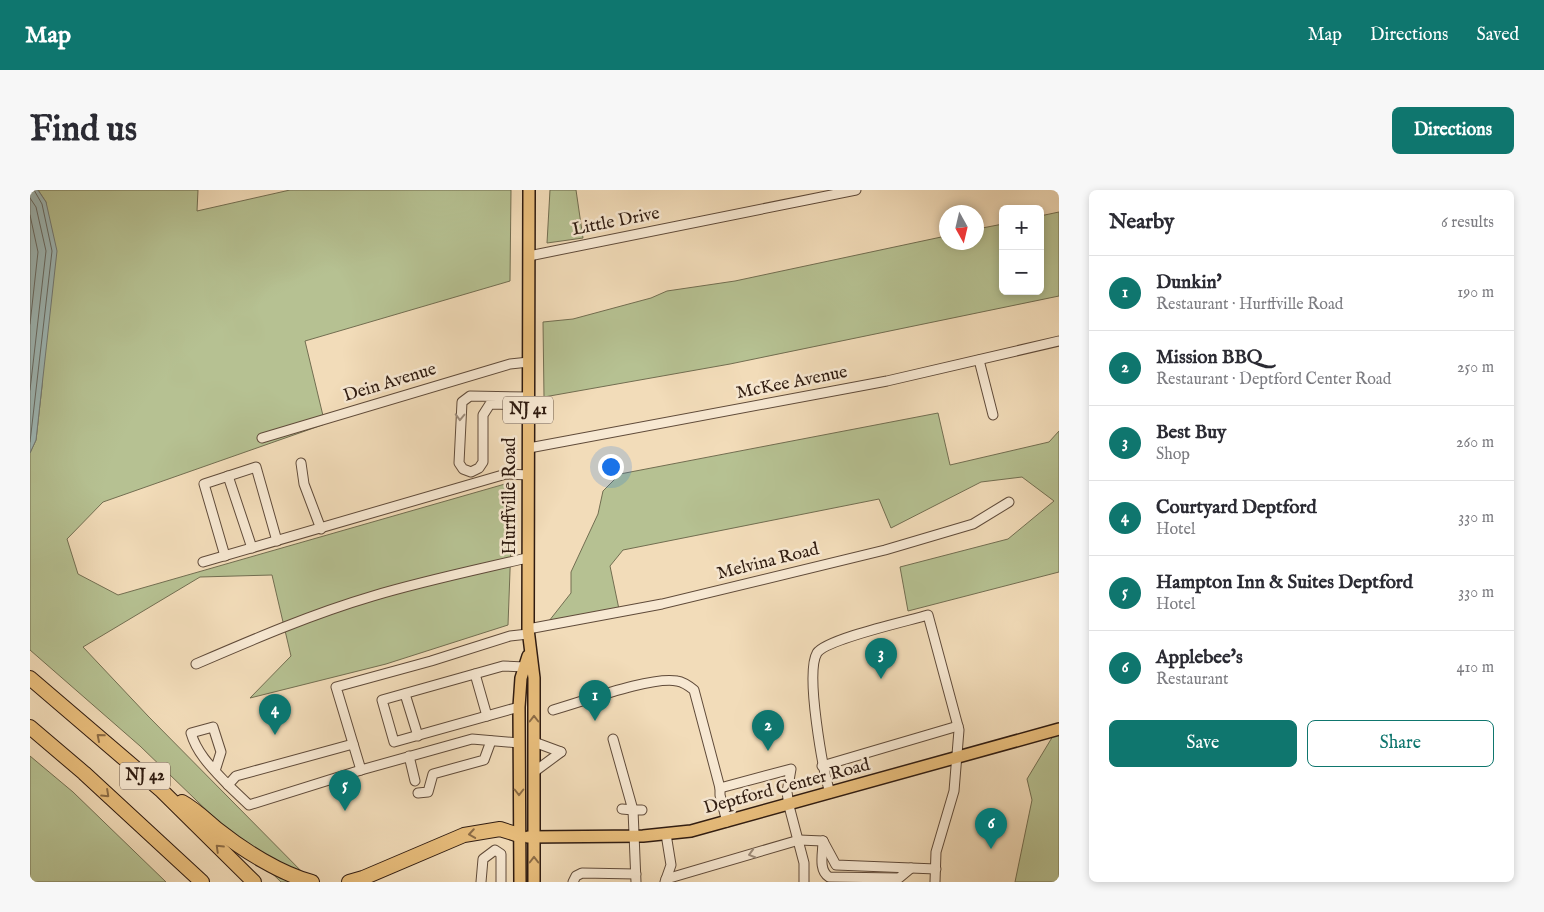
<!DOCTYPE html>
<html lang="en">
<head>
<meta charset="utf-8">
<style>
  :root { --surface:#fff; --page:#f7f7f7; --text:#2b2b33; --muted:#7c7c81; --line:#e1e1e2; --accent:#0f766e }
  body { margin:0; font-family:"IM FELL English",serif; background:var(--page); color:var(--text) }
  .controls { position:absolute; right:15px; top:15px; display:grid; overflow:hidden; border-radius:8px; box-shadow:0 2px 8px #0003 }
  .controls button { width:45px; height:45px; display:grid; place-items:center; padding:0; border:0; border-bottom:1px solid var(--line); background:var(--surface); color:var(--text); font:25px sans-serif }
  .compass { position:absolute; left:909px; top:15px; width:45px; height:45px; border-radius:50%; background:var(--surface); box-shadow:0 2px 8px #0003; rotate:172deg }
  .you { position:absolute; left:580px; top:276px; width:18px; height:18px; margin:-12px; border:4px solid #fff; border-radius:50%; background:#1a73e8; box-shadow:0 0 0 8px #1a73e833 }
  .badge { display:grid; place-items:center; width:32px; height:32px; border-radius:50%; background:var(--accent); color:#fff; font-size:16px; font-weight:700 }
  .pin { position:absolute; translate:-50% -41px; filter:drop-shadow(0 1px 2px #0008) }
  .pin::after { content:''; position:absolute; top:26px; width:18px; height:15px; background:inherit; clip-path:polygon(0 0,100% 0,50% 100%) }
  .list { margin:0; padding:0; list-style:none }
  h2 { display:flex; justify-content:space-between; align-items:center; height:65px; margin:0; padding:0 20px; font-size:21px }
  h2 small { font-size:16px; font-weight:400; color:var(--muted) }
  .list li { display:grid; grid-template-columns:32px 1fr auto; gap:15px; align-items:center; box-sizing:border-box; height:75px; padding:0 20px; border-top:1px solid var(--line) }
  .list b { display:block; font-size:19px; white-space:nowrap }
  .list p { margin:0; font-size:16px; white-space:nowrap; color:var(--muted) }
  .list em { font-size:16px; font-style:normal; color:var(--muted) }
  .actions { display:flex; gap:10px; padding:15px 20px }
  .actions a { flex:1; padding:11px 0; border:1px solid var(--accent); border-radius:8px; text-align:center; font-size:18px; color:var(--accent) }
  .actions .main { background:var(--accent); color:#fff }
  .map { position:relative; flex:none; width:1029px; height:692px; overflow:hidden; border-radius:8px }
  header { display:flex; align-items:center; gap:30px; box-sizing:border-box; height:70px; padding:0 25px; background:var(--accent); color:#fff }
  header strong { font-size:24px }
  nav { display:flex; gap:28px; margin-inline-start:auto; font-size:18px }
  .intro { display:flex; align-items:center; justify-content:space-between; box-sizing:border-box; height:120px; padding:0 30px }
  h1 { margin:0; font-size:35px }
  .button { padding:12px 22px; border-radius:8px; background:var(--accent); color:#fff; font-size:18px; font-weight:700 }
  main { display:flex; gap:30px; padding:0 30px }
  aside { flex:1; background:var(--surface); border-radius:8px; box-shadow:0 2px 8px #0003 }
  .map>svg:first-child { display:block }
  .green { fill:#b6c192; stroke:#726e51 }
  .water { fill:#9eb9b8; stroke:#727a75 }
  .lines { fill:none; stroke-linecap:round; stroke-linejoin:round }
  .shore { stroke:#666a64; stroke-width:1 }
  .minor-casing { stroke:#604b3a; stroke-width:11 }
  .major-casing { stroke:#2f1b10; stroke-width:14 }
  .highway-casing { stroke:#2f1b10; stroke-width:16 }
  .minor { stroke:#f7e8d2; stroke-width:9 }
  .major { stroke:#e9be7c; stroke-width:11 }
  .highway { stroke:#e9be7c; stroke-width:14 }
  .oneway { stroke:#9d8c7b }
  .oneway2 { stroke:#8c6c46 }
  .labels { text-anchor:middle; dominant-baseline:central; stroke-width:5; stroke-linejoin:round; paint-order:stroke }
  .shield { fill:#f7e8d2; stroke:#6b584a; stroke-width:1 }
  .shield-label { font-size:16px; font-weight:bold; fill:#2f1b10 }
  .street-label { font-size:18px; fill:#2f1b10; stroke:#f7e8d2 }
</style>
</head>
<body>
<header>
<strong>Map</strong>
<nav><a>Map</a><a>Directions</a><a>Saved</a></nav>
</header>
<div class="intro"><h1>Find us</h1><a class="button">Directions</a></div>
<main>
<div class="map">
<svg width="1029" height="692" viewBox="0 0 1029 692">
  <rect width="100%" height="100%" fill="#f2dcb9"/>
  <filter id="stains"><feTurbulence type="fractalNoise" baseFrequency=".004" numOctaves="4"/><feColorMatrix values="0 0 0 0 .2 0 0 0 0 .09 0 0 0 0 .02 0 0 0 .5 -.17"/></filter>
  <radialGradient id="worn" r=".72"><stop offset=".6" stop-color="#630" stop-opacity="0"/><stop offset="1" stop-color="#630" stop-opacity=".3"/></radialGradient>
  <g class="green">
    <polygon points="8,0 168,0 167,21 260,0 481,0 480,91 275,151 295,234 73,312 37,349 48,384 88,405 475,294 483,300 478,435 356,474 220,508 261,466 242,385 170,387 53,457 118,526 282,692 251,692 110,556 0,460 0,263 6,250 12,196 16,12"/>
    <polygon points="520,0 546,0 553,48 517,53"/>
    <polygon points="1029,22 1029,106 700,174 514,207 513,132 543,129 621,108 637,101 705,91 916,46 916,52 946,52 947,39 973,34 973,101 1010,101 1010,26"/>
    <polygon points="908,223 920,275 1019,252 1029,241 1029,382 878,421 870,377 978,349 1024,311 992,287 951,292 861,338 849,309 593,360 580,376 590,424 541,433 519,431 541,403 541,382 568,324 573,301 590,284"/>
    <polygon points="1029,536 1029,692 985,692 1002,610 997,589"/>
    <polygon points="0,566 43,602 136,692 0,692"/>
  </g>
  <polygon class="water" points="0,0 8,0 16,12 27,61 6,250 0,263"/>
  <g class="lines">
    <g class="shore">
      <polyline points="0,8 6,17 16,61 0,200"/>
      <polyline points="0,25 8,62 0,134"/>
      <polyline points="0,252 22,61 12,14 4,0"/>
    </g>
    <g class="minor-casing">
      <g id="minor">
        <polyline points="499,66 826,0"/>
        <polyline points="949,170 963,225"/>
        <polyline points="498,215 460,214 453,225 453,272 449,278 441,282 433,279 429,273 432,212 440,206 499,207"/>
        <polyline points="232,248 480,174 499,172"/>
        <polyline points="499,258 857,191 1029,151"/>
        <polyline points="271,273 274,294 291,339"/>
        <polyline points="198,286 222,358"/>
        <polyline points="195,366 174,294 226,277 247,351"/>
        <polyline points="173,372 476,284 498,285"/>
        <polyline points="498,439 632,414 855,360 943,334 979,312"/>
        <path d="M166 474C224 449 282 424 343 406 393 391 446 380 497 368"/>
        <polyline points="445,484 457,526"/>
        <polyline points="375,504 388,546"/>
        <polyline points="489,517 364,552 352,510 473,476 495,477"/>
        <path d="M523 520C552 512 621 486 647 491 654 492 659 496 664 500L690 598V605L697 632"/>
        <polyline points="583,549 603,620 592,619"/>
        <polyline points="504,552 531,562"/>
        <polyline points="489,553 442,549 331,580 306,497 401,471 480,446 498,444"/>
        <polyline points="379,566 385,591"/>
        <polyline points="792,576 928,536"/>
        <path d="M185 581 191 562 183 537 161 543C167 564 183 579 198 595L206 586 323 554"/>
        <polyline points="504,582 531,562"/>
        <polyline points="198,595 219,615 331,580"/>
        <polyline points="690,598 761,579 757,602 759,616 774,673 774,692"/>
        <polyline points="388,603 398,602 403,584 454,570 461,551"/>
        <path d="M800 603C793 580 775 483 787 463 796 449 878 431 898 425L929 540 924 601 906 662 905 692"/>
        <polyline points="793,651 806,675 906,679"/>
        <path d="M793 651C793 663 788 680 799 687L869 688 881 678"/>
        <polyline points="636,689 769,650 793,651"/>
        <polyline points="451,692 453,669 465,660 471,664 471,692"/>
        <polyline points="543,692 546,686 552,683 606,684"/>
        <polyline points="606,692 603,620 612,620"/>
        <polyline points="635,692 641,675 636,644"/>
      </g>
    </g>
    <g class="major-casing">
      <g id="major">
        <polyline points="499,0 498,439 504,488 504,692"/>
        <polyline points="498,647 613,646 661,641 1029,539"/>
        <polyline points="490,692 489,517 491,488 498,466"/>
      </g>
    </g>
    <g class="highway-casing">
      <g id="highway">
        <polyline points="0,488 132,601 224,692"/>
        <polyline points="0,537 54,583 172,692"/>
        <path d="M152 612C165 619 176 630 188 640 213 660 251 684 282 692"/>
        <polyline points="319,692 333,688 434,645 470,639 489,645"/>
      </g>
    </g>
    <use href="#minor" class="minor"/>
    <use href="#major" class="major"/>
    <use href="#highway" class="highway"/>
  </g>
  <defs><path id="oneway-chevron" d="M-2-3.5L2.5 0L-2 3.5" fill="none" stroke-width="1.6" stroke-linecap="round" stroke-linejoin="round" transform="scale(1.25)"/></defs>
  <g class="oneway">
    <use href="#oneway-chevron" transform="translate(430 227) rotate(92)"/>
    <use href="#oneway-chevron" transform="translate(722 664) rotate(164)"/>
  </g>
  <g class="oneway2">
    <use href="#oneway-chevron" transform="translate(504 529) rotate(-90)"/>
    <use href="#oneway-chevron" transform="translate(70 547) rotate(-139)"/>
    <use href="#oneway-chevron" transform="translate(489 602) rotate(90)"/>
    <use href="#oneway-chevron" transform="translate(76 604) rotate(43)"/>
    <use href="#oneway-chevron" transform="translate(442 644) rotate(171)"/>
    <use href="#oneway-chevron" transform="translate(189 658) rotate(-136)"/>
    <use href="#oneway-chevron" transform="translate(504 670) rotate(-90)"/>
  </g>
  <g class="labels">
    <g class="shield">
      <rect x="473" y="206.5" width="50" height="27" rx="4"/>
      <rect x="90" y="572.5" width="50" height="27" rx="4"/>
    </g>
    <g class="shield-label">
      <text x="498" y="220">NJ 41</text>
      <text x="115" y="586">NJ 42</text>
    </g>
    <g class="street-label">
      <text transform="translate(586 32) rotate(-11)">Little Drive</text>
      <text transform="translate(360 193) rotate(-17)">Dein Avenue</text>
      <text transform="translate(762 193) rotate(-11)">McKee Avenue</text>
      <text transform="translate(480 306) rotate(-90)">Hurffville Road</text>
      <text transform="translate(738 372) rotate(-14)">Melvina Road</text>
      <text transform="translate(757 597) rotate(-15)">Deptford Center Road</text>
    </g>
  </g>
  <rect width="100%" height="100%" filter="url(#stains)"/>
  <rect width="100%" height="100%" fill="url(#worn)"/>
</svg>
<div class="controls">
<button>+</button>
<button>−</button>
</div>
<svg class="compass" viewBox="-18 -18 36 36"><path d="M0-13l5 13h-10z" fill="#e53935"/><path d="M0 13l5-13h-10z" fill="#7c7c81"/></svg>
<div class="you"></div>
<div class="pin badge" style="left:565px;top:531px">1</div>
<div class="pin badge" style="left:738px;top:561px">2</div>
<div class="pin badge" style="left:851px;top:489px">3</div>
<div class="pin badge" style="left:245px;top:545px">4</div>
<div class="pin badge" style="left:315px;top:621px">5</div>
<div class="pin badge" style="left:961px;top:659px">6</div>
</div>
<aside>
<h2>Nearby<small>6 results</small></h2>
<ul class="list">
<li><span class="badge">1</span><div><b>Dunkin'</b><p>Restaurant · Hurffville Road</p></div><em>190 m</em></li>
<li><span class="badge">2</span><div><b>Mission BBQ</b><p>Restaurant · Deptford Center Road</p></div><em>250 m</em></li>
<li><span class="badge">3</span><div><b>Best Buy</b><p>Shop</p></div><em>260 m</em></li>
<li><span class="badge">4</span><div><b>Courtyard Deptford</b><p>Hotel</p></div><em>330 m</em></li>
<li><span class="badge">5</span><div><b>Hampton Inn &amp; Suites Deptford</b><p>Hotel</p></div><em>330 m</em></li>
<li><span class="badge">6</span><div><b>Applebee's</b><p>Restaurant</p></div><em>410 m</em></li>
</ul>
<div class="actions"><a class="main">Save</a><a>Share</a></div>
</aside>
</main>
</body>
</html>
